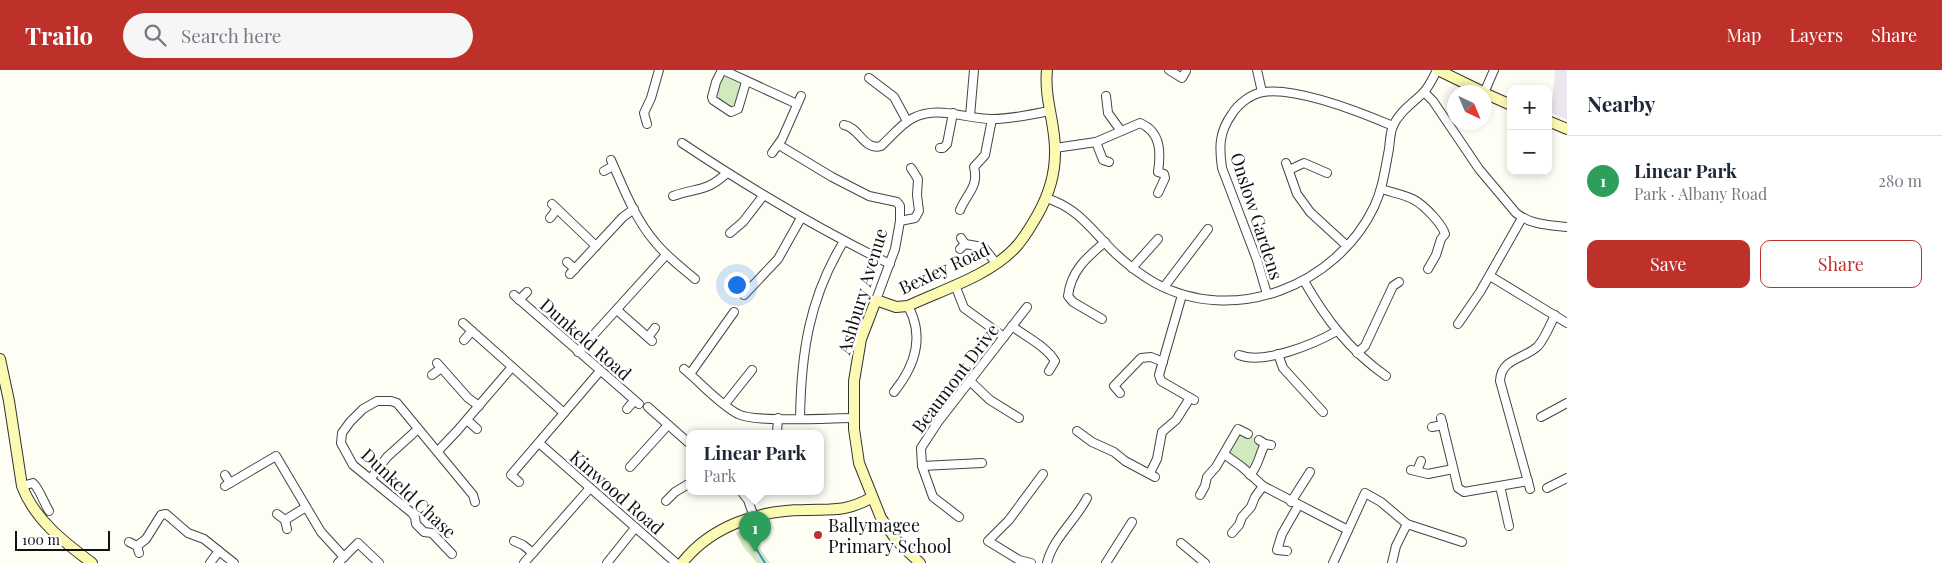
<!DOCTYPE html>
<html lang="en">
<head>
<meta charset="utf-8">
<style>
  :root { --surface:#fff; --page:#f6f6f7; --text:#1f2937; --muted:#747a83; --line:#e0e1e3; --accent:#be312b }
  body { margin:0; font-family:"Playfair Display",serif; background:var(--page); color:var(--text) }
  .controls { position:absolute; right:15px; top:15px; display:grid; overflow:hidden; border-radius:10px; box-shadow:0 2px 8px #0003 }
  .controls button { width:45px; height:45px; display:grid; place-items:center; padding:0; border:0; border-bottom:1px solid var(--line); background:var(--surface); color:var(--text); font:25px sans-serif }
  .compass { position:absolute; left:1447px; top:15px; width:45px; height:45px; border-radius:50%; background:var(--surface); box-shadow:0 2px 8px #0003; rotate:136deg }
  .scale { position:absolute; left:15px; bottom:12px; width:95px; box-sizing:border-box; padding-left:5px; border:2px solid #111; border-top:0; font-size:14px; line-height:18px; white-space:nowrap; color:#111; -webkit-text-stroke:4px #fff; paint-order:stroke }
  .you { position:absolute; left:736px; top:214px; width:18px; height:18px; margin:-12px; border:4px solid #fff; border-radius:50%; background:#1a73e8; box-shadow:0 0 0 8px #1a73e833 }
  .badge { display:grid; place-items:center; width:32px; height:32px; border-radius:50%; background:var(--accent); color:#fff; font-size:16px; font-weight:700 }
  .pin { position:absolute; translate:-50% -41px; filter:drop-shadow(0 1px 2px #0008) }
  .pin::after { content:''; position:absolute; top:26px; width:18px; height:15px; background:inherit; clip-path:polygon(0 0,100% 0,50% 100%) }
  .popup { position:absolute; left:686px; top:360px; width:138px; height:65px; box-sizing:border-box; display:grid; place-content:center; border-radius:10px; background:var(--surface); filter:drop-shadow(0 1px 4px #0005); font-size:16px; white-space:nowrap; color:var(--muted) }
  .popup b { font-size:19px; color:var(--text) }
  .popup::after { content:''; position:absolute; left:50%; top:100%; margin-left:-10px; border:10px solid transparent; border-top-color:var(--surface) }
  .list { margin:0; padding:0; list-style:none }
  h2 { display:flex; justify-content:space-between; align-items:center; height:65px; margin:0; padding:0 20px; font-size:21px }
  h2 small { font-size:16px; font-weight:400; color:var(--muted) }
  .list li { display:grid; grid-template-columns:32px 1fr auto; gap:15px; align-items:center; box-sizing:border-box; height:90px; padding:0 20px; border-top:1px solid var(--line) }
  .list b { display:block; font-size:19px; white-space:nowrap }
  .list p { margin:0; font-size:16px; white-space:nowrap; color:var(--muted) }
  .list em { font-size:16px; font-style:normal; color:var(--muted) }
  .actions { display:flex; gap:10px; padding:15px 20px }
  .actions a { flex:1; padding:11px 0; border:1px solid var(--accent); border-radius:10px; text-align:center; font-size:18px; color:var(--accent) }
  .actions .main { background:var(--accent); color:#fff }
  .icon { flex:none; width:28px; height:28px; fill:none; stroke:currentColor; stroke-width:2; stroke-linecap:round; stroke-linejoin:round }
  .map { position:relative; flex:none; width:1567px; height:493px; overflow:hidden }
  header { display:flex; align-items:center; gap:30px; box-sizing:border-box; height:70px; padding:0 25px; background:var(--accent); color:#fff }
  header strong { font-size:24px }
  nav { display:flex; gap:28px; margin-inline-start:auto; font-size:18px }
  .search { width:350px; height:45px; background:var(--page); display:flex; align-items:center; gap:12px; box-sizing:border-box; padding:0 18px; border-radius:28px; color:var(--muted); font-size:19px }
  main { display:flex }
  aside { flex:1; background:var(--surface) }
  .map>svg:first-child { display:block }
  .industrial { fill:#eee6ee }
  .green { fill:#d1e9be }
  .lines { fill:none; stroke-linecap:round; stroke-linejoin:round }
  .stream { stroke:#4489ca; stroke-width:2 }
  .street-casing { stroke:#444; stroke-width:10 }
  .secondary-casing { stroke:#333; stroke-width:12 }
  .street { stroke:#fff; stroke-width:8 }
  .secondary { stroke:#fcfab2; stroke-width:10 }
  .poi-dot { fill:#be312b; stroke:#fff; stroke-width:2 }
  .labels { text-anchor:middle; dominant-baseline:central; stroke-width:5; stroke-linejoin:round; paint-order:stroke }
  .street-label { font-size:18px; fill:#111; stroke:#fff }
  .poi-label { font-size:18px; fill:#111; stroke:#fff; text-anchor:start }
</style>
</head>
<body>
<header>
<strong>Trailo</strong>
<div class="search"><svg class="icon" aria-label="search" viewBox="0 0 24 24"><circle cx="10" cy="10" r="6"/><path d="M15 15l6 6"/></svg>Search here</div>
<nav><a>Map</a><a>Layers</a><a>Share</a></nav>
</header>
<main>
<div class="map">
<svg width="1567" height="493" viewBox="0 0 1567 493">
  <rect width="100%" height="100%" fill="#fffef5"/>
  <polygon class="industrial" points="1555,0 1567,0 1567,50 1549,42 1552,35"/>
  <g class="green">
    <polygon points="724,5 739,11 742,15 738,35 732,38 721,31 716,23"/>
    <polygon points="1240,365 1247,368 1250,366 1256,369 1256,373 1259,376 1257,385 1250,399 1229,383"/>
    <polygon points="746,458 770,493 757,493 742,475 736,463"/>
  </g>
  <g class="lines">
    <polyline class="stream" points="744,459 765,493"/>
    <g class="street-casing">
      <g id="street">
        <polyline points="722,0 716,12 712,27 713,30 731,42 738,39 746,12"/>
        <polyline points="723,0 797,34"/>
        <polyline points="1169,0 1182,8 1186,1"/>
        <polyline points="1257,0 1262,22"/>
        <polyline points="869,8 894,27 907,51"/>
        <path d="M1424 22 1433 31 1479 99 1516 143C1531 155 1549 155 1567 157"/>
        <polyline points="1484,23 1494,0"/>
        <polyline points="1106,26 1108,43 1121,61"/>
        <polyline points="970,46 974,0"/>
        <polyline points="647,54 644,43 651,28 659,0"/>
        <path d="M844 55C859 57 864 81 881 76 891 67 901 54 913 48 938 35 965 49 992 49 1011 49 1030 45 1049 41"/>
        <polyline points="1096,72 1103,90 1109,92"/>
        <path d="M682 73C751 119 816 158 890 194"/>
        <polyline points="779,75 832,107 869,126 897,132 900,136 900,151 895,179 876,230"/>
        <polyline points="940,78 943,78 947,74 953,43"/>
        <path d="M1055 78 1096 72 1140 53C1161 62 1161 82 1158 102L1164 104 1165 108 1158 123"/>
        <polyline points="772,83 782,69 801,26"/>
        <path d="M611 90C623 117 635 149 655 172 666 186 681 197 695 209"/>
        <polyline points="1286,93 1297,124 1310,142 1347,176"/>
        <polyline points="1289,100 1304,93 1327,103"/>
        <polyline points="604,101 613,96"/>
        <path d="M1381 119C1408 127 1414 125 1434 147 1438 152 1443 157 1445 164L1441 169 1436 185 1428 199"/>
        <path d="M673 126C698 117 705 123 727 103"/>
        <path d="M1046 128C1079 138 1092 161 1116 184 1128 195 1141 205 1155 213 1234 256 1336 216 1374 137 1383 118 1385 99 1389 79 1390 71 1390 63 1393 56 1399 42 1413 33 1423 23 1429 17 1433 8 1437 0"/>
        <polyline points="552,134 596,176"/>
        <path d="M960 140C967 123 979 117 974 97L985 85 992 49"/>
        <polyline points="550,148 557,139"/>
        <polyline points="900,151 915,148 919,141 917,125 918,109 911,98"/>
        <polyline points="730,163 743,152 763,126"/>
        <polyline points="965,174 983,177 996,193"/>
        <polyline points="960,179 965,174 961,168"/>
        <polyline points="567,192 575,199"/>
        <polyline points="1132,198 1158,169"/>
        <polyline points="570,204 623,147 634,139"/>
        <polyline points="1490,206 1567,253"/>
        <path d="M1304 211C1326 249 1349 280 1386 306"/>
        <polyline points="955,215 964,238 1004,267"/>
        <polyline points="1164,217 1208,159"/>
        <path d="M1267 224 1257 190 1222 98C1219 77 1219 62 1232 44 1238 34 1251 24 1263 22 1298 17 1360 42 1393 56"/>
        <polyline points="514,225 639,334"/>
        <polyline points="744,225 778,189 801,148"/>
        <polyline points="1182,225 1159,305 1161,311 1194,330"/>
        <polyline points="519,230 527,222"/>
        <polyline points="617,240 652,271"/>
        <path d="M1102 249 1073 232 1068 226C1071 201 1086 188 1105 172"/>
        <polyline points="463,253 564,343"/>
        <polyline points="1458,254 1480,222 1522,148"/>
        <path d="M1012 256C1026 267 1046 276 1055 291L1049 301"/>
        <polyline points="648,267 655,258"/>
        <polyline points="464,270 472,261"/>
        <polyline points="578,282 666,185"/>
        <polyline points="1357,283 1365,276 1393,216 1399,212"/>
        <polyline points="1278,284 1283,298 1323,342"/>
        <path d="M1239 285C1264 295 1314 274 1337 261"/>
        <polyline points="437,293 468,328 479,336"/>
        <path d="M684 299C701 313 719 334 738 344 754 353 832 348 854 348"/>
        <polyline points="690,304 734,242"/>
        <polyline points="432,305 441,298"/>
        <polyline points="970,311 990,330 1019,348"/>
        <path d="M894 322C915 296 925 267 908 236"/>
        <polyline points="1120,323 1114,316 1141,288 1151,287 1163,292"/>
        <polyline points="725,334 752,300"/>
        <polyline points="648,337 690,374"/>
        <polyline points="627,339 634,331"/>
        <polyline points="1541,347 1567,333"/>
        <polyline points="1441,348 1458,418 1464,422 1528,411"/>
        <path d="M800 349C801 283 809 228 844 171"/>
        <polyline points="467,350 477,359"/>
        <polyline points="1432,357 1443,355"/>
        <polyline points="1077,361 1092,372 1114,382 1125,391 1155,407"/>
        <polyline points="777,363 778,348"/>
        <polyline points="1259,370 1265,374 1271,375"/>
        <polyline points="539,373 676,493"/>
        <polyline points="438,381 457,361 512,297"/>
        <polyline points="1224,384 1242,397 1263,416 1348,460"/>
        <polyline points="922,396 982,393"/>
        <polyline points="630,397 668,355"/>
        <polyline points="1411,400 1428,404 1453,399"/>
        <polyline points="1417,401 1421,391"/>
        <polyline points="1150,403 1157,389 1162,362 1176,350 1190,328"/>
        <polyline points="225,405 230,413"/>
        <path d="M1250 405C1259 395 1259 385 1265 374"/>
        <polyline points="371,408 387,387 418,359"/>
        <polyline points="519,412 511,405 600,301"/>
        <path d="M22 416 33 413C39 418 44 433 49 441"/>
        <polyline points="225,416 276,386 321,462 344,487"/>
        <polyline points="1500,416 1509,456"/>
        <polyline points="1547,418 1567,408"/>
        <path d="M1530 419 1500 311C1501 288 1525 289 1538 276 1545 268 1550 255 1555 245"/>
        <polyline points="741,421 748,430 754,447"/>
        <polyline points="1200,425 1205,416 1207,407 1216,397 1238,359 1248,364"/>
        <polyline points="666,431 675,422 690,413"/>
        <polyline points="1291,432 1310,402"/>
        <polyline points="277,444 285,450 287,459"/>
        <polyline points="959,447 933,427 922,396 921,378 938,352 1027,237"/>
        <polyline points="285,450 306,437"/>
        <polyline points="1232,463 1239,455 1242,447 1251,437 1255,427 1263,416"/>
        <polyline points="514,471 523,475 533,483"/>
        <polyline points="129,472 137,476 139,483"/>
        <polyline points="1181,473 1205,493"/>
        <polyline points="137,476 146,469 161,445 166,444 188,463 204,469 234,493"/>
        <polyline points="1287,481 1277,480 1282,464 1298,436"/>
        <polyline points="452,484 432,463 424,462 416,454 415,447 412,443 353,395 341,373 342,363 350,352 363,339 377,331 391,331 397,333 473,425 475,432"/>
        <polyline points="210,493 219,481"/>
        <polyline points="338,493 358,473 379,493"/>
        <polyline points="524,493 590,418"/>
        <polyline points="607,493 635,458"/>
        <polyline points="1031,493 1019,490 988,471 1009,450 1043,404"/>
        <path d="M1047 493C1053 468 1076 450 1087 428"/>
        <polyline points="1106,493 1132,452"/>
        <polyline points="1333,493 1365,423 1381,432 1407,454 1462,472"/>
        <polyline points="1392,493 1396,476 1407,454"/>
      </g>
    </g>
    <g class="secondary-casing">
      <g id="secondary">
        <polyline points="1438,0 1483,22"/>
        <polyline points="1484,23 1511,35"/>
        <polyline points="1548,51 1567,59"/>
        <path d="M0 289 9 331 22 416C34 449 65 473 92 493"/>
        <path d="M682 493C711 456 759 440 805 440 833 439 845 442 871 428"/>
        <path d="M920 493 897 471 881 448 859 393 854 359V311L861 269 876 230 896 237 908 236C942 220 988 206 1014 179 1024 169 1031 156 1038 144 1048 126 1055 104 1055 83 1056 55 1044 30 1047 0"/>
      </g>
    </g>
    <use href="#street" class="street"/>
    <use href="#secondary" class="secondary"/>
  </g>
  <circle class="poi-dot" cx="818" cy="465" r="5"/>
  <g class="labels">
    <g class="street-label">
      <text transform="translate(1257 146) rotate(72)">Onslow Gardens</text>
      <text transform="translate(944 198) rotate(-25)">Bexley Road</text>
      <text transform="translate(862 221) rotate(-73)">Ashbury Avenue</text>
      <text transform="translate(586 269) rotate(41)">Dunkeld Road</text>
      <text transform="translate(955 308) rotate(-53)">Beaumont Drive</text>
      <text transform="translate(617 422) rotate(41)">Kinwood Road</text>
      <text transform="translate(409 423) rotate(43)">Dunkeld Chase</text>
    </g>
    <g class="poi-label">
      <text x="828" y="455">Ballymagee<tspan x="828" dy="21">Primary School</tspan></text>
    </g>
  </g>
</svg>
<div class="controls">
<button>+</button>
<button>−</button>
</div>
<svg class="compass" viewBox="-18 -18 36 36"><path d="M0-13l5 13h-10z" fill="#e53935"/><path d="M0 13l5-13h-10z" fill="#747a83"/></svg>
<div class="scale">100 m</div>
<div class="you"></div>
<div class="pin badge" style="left:755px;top:482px;background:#2e9e5b">1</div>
<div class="popup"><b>Linear Park</b>Park</div>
</div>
<aside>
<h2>Nearby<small></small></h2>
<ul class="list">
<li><span class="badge" style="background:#2e9e5b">1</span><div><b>Linear Park</b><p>Park · Albany Road</p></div><em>280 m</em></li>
</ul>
<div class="actions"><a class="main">Save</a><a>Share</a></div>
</aside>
</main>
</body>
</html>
